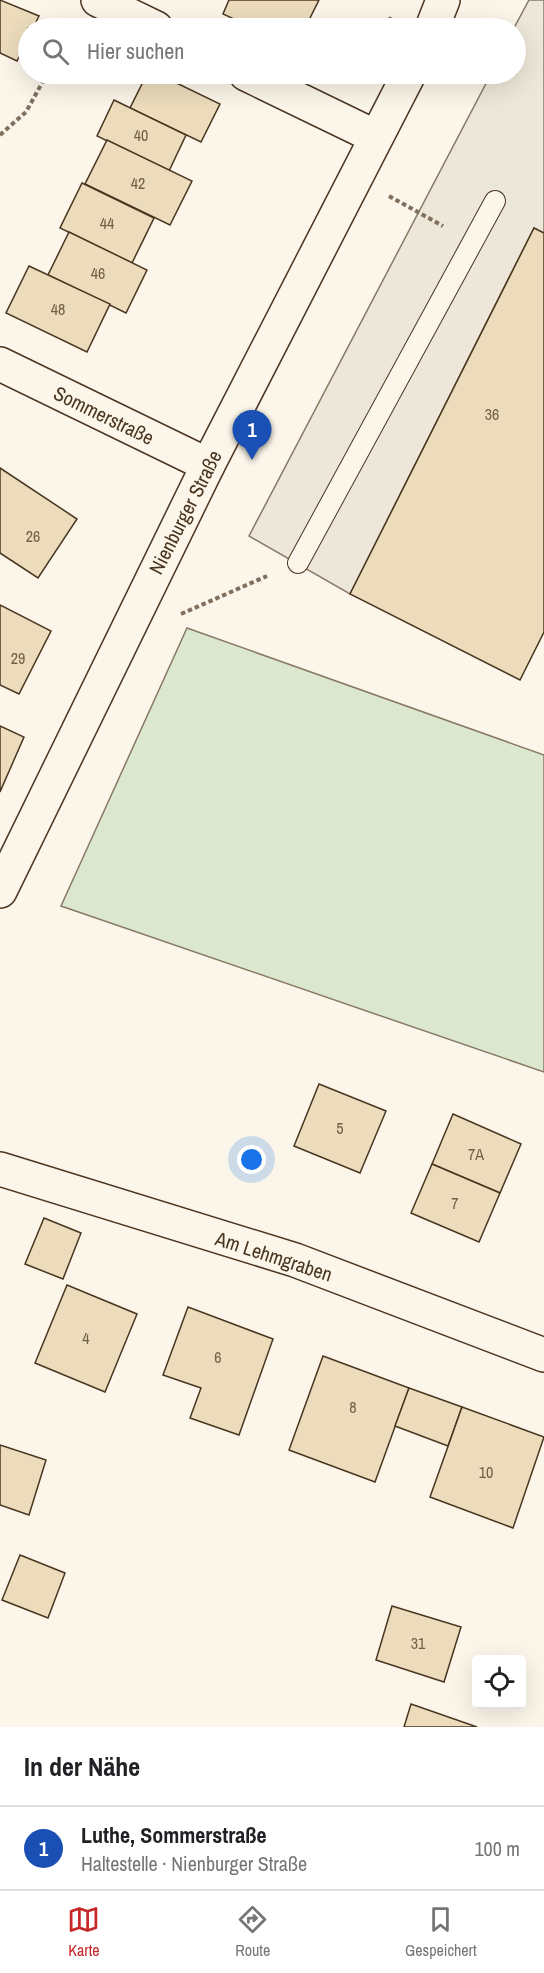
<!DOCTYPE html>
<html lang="de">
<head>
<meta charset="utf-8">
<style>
  :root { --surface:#fff; --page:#f6f6f6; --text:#202124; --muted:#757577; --line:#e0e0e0; --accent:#c62828 }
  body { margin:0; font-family:"Archivo Narrow",sans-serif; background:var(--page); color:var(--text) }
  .controls { position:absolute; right:18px; bottom:18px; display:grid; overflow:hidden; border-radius:6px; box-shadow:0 6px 24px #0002 }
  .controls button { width:54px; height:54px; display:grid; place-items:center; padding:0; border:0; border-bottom:2px solid var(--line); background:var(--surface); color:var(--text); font:30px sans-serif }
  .you { position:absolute; left:252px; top:1160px; width:21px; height:21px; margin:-15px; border:4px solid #fff; border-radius:50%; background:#1a73e8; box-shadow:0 0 0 9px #1a73e833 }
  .badge { display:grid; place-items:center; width:39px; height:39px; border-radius:50%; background:var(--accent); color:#fff; font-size:20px; font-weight:700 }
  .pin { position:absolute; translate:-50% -50px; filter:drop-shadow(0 2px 3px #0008) }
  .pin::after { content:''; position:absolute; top:32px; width:21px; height:18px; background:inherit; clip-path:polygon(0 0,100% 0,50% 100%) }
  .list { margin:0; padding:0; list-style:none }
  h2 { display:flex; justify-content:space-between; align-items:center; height:78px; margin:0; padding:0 24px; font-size:26px }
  h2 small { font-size:20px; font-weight:400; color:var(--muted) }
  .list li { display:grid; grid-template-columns:39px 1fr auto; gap:18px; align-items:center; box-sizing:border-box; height:84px; padding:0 24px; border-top:2px solid var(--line) }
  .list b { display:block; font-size:22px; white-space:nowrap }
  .list p { margin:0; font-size:20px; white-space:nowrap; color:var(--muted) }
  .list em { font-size:20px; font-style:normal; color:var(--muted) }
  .icon { flex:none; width:33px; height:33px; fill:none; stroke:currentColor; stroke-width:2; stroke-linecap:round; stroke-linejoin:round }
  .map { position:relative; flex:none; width:544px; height:1727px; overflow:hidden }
  .search { position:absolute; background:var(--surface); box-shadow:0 6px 24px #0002; left:18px; right:18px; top:18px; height:66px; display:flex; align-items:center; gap:15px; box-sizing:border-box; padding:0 21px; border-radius:33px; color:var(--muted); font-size:22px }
  .sheet { height:162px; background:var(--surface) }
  nav { display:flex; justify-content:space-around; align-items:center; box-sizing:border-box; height:84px; border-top:2px solid var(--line); background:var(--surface); font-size:16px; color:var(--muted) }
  nav a { display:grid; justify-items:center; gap:3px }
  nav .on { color:var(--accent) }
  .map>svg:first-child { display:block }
  .green { fill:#dce7d0; stroke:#887966; stroke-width:1.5 }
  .parking { fill:#ede7d9; stroke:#887966; stroke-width:1.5 }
  .building { fill:#ecdcbc; stroke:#4a3520; stroke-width:1.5 }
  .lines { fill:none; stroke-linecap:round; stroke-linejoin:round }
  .lane-casing { stroke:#4a3520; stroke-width:22 }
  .street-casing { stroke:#4a3520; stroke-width:36 }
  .secondary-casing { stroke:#4a3520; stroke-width:36 }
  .path { stroke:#7f6f5c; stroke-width:4; stroke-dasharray:4.5 3; stroke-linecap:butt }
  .lane { stroke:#fbf6e9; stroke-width:20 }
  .street { stroke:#fbf6e9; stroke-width:33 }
  .secondary { stroke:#fbf6e9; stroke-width:33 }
  .labels { text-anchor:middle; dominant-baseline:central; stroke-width:4.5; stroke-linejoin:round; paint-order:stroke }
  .number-label { font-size:16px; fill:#725f47 }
  .street-label { font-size:20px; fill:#4a3520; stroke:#fbf6e9 }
</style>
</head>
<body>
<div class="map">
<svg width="544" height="1727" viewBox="0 0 544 1727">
  <rect width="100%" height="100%" fill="#fbf6e9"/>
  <polygon class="green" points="187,628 544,755 544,1072 61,906"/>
  <polygon class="parking" points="529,0 544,0 544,233 534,228 350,594 249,536 491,74 516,74 514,28"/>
  <g class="building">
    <polygon points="0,0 39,16 33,28 28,28 28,38 17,61 0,53"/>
    <polygon points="229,0 319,0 305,28 253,28 223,14"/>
    <polygon points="147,74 158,74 220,104 201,142 130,108"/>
    <polygon points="114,100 186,135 169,171 97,136"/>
    <polygon points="107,140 192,181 170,225 85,184"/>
    <polygon points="82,183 154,218 132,263 60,228"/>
    <polygon points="534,228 544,233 544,632 520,680 350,594"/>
    <polygon points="69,232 147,270 126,313 48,275"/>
    <polygon points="29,266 110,304 87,352 6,313"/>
    <polygon points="0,468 77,519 38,578 0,553"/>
    <polygon points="0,605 51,631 19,694 0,685"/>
    <polygon points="0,726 24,737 0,792"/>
    <polygon points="319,1084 386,1111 360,1173 294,1146"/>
    <polygon points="453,1114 521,1144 500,1193 432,1164"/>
    <polygon points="432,1164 500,1193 479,1242 411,1213"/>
    <polygon points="44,1218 81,1233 63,1279 25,1264"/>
    <polygon points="67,1285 137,1314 105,1392 35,1363"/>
    <polygon points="188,1307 273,1339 239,1435 190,1418 201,1388 163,1375"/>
    <polygon points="323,1356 409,1388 375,1482 289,1450"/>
    <polygon points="409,1388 462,1407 448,1446 395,1426"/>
    <polygon points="462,1407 544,1437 513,1528 430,1497"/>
    <polygon points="0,1445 46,1460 29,1515 0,1505"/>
    <polygon points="20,1555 65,1573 48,1618 2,1600"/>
    <polygon points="392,1606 461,1627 444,1682 376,1660"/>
    <polygon points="411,1704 477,1727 404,1727"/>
  </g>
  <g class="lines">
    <g class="lane-casing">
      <polyline id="lane" points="298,563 495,201"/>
    </g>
    <g class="street-casing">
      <g id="street">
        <polyline points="98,0 156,28"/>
        <polyline points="246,74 376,137"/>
        <polyline points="0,364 208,465"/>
        <polyline points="0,1169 295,1260 544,1355"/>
      </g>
    </g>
    <g class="secondary-casing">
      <g id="secondary">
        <polyline points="432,28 443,0"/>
        <polyline points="0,891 208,465 409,74"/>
      </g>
    </g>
    <g class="path">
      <polyline points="386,28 391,17"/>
      <polyline points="0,135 26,112 47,74"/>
      <polyline points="389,196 443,226"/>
      <polyline points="181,614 267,576"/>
    </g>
    <use href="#lane" class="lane"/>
    <use href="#street" class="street"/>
    <use href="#secondary" class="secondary"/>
  </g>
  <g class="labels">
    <g class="number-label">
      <text x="141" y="135">40</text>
      <text x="138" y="183">42</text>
      <text x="107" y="223">44</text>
      <text x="98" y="273">46</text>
      <text x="58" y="309">48</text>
      <text x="492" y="414">36</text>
      <text x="33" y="536">26</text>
      <text x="18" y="658">29</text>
      <text x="340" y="1128">5</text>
      <text x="476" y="1154">7A</text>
      <text x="455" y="1203">7</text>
      <text x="86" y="1338">4</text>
      <text x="218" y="1357">6</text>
      <text x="353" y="1407">8</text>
      <text x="486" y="1472">10</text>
      <text x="418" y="1643">31</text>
    </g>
    <g class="street-label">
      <text transform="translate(104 415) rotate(26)">Sommerstraße</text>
      <text transform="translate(185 512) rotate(-63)">Nienburger Straße</text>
      <text transform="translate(274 1256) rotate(18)">Am Lehmgraben</text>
    </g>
  </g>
</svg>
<div class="controls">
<button><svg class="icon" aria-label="locate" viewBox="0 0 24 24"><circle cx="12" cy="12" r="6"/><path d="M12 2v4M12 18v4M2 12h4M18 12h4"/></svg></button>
</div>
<div class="you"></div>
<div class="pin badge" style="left:252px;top:460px;background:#1a4fb4">1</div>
<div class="search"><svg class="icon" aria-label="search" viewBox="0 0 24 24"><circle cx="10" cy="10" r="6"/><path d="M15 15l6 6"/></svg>Hier suchen</div>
</div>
<section class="sheet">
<h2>In der Nähe<small></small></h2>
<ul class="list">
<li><span class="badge" style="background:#1a4fb4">1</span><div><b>Luthe, Sommerstraße</b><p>Haltestelle · Nienburger Straße</p></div><em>100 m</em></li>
</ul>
</section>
<nav>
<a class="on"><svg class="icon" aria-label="map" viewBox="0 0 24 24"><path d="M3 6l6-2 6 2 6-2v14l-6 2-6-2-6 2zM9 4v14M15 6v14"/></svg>Karte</a>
<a><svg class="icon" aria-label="directions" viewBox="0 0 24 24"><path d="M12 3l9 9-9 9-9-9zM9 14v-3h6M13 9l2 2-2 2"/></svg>Route</a>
<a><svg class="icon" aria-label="saved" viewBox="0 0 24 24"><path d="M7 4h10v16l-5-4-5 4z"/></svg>Gespeichert</a>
</nav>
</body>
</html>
